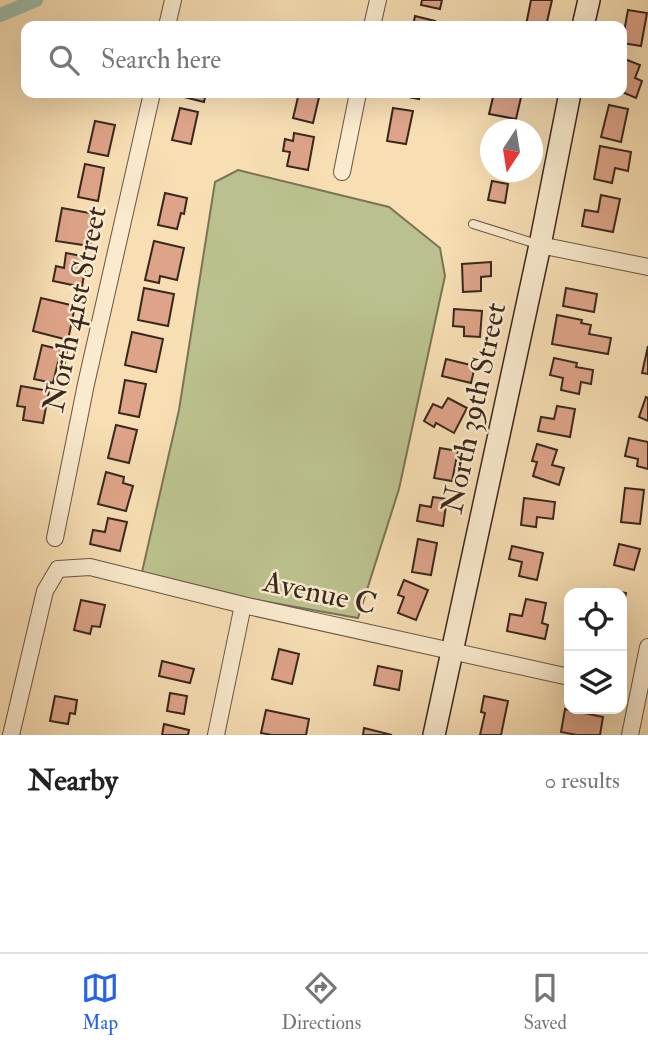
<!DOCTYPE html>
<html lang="en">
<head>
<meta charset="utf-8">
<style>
  :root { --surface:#fff; --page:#f6f6f6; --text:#222; --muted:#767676; --line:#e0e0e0; --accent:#2563eb }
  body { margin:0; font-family:"IM FELL Double Pica",serif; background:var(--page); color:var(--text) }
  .controls { position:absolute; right:21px; bottom:21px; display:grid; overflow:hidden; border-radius:14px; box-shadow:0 7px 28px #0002 }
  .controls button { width:63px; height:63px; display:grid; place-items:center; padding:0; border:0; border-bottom:2px solid var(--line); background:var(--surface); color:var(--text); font:35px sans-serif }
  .compass { position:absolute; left:480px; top:119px; width:63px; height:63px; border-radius:50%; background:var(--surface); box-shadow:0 7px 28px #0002; rotate:192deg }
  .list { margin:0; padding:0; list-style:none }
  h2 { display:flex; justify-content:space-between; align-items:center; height:91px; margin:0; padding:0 28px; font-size:30px }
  h2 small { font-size:23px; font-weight:400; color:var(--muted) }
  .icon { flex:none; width:38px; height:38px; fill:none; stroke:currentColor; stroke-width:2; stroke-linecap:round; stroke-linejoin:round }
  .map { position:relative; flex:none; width:648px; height:735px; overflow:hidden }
  .search { position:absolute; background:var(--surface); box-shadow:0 7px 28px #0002; left:21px; right:21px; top:21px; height:77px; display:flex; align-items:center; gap:18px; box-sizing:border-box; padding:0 24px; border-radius:14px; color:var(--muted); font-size:26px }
  .sheet { height:217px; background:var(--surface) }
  nav { display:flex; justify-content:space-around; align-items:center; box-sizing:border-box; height:98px; border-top:2px solid var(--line); background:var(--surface); font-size:19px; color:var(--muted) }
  nav a { display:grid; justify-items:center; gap:4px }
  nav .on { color:var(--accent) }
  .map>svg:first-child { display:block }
  .green { fill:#bbc18e; stroke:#7a7456; stroke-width:2 }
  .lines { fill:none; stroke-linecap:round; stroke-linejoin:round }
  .canal { stroke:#9ebcaa; stroke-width:14 }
  .building { fill:#dea489; stroke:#39271e; stroke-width:2 }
  .lane-casing { stroke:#685543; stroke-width:10 }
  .street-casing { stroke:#685543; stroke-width:18 }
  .secondary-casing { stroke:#39271e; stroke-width:24 }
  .lane { stroke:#faeace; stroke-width:8 }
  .street { stroke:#faeace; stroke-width:16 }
  .secondary { stroke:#faeace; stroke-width:21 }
  .labels { text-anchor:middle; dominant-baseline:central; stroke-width:5; stroke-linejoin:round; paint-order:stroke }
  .street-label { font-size:30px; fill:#39271e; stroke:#faeace }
</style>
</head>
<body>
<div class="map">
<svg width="648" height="735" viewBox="0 0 648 735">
  <rect width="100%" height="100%" fill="#f7deb3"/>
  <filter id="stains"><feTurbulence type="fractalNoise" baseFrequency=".00286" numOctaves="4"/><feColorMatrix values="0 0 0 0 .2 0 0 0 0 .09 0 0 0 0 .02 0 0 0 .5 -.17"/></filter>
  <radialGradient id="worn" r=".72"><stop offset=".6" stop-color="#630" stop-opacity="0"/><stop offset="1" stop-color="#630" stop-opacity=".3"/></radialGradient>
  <polygon class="green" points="238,170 389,207 440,248 445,276 399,489 358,618 251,599 142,572 179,410 215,182"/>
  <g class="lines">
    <polyline class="canal" points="0,15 36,0"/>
  </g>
  <g class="building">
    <polygon points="422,0 442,0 440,9 421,5"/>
    <polygon points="531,0 552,0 546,26 526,25"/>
    <polygon points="628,10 647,13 641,46 622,43"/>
    <polygon points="415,16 435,21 433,26 413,26"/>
    <polygon points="622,58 640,65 635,78 642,81 636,98 622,92"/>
    <polygon points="185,93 206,93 204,102 184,97"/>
    <polygon points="299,93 320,93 313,123 293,118"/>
    <polygon points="399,93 420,93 419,99 398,95"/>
    <polygon points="494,93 522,93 516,119 489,114"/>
    <polygon points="609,105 628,109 621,142 601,137"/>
    <polygon points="180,108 198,112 191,144 172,140"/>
    <polygon points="393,108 413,111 406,144 387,141"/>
    <polygon points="95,121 115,125 108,156 88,152"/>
    <polygon points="294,133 314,137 308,170 287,166 290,152 283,151 285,139 293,141"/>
    <polygon points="600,146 631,152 628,171 615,168 612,183 594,179"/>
    <polygon points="85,164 104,168 98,201 78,197"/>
    <polygon points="492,181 508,184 505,203 488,200"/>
    <polygon points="165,193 187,198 184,214 181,213 177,229 158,225"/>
    <polygon points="601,195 620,199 613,232 582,226 585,210 598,212"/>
    <polygon points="62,208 95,214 90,246 56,241"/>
    <polygon points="154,241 184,248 177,280 160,276 159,283 145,280"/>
    <polygon points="66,253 87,257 82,287 53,281 56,266 64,268"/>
    <polygon points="491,262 491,276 481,277 481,291 463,292 462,264"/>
    <polygon points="144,288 174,294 168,326 138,320"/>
    <polygon points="566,288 597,294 594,312 563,306"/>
    <polygon points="41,298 75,306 68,340 33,331"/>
    <polygon points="454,309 482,311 480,337 464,336 464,327 453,326"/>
    <polygon points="557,315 582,320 581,323 591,325 589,334 611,338 608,354 552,344"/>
    <polygon points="132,332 163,339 156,372 125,365"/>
    <polygon points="42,345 67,351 65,363 58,362 53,383 34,379"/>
    <polygon points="648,346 648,374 642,373"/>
    <polygon points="554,358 577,363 576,367 593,370 591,384 581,382 579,394 561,390 563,378 550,375"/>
    <polygon points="446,359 475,366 471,383 442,376"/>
    <polygon points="125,380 146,384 139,417 119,413"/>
    <polygon points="21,386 49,391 43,423 23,420 25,407 17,406"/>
    <polygon points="646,397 648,398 648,421 639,417"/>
    <polygon points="448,398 467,408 454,433 436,423 434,427 424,421 433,404 442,408"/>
    <polygon points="557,406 575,409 570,437 538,431 541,417 554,419"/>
    <polygon points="116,425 137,430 129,463 108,458"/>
    <polygon points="629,438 648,442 648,469 637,466 638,459 625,456"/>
    <polygon points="537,444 557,450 552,465 564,468 559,485 533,476 537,462 532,461"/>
    <polygon points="440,448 458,451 452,481 434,478"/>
    <polygon points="106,472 124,477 123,483 133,486 126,511 98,504"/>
    <polygon points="625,488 644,490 640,524 621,522"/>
    <polygon points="433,497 447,499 443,526 417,521 420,505 431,507"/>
    <polygon points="524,498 555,502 553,519 537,517 536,527 521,525"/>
    <polygon points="108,518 127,522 120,551 90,544 93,530 105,532"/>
    <polygon points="418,539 437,543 431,575 412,572"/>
    <polygon points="619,544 640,549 634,570 614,565"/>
    <polygon points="512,546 543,553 537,580 519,576 522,562 509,559"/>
    <polygon points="404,580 428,590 416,620 398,613 404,597 398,595"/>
    <polygon points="605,589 626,593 622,612 622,593 604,593"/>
    <polygon points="526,599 546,603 542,623 548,625 545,639 507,631 510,614 522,616"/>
    <polygon points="81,600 105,605 100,627 92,626 90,634 74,630"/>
    <polygon points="279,649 299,654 292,684 272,679"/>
    <polygon points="162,661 194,669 190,683 159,676"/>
    <polygon points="378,666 402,671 399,690 374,685"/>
    <polygon points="170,693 187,696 184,714 167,711"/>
    <polygon points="55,696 77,700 75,714 70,713 68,724 50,721"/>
    <polygon points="484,696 508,701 501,735 480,735 485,713 481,712"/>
    <polygon points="565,709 603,717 600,735 577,735 561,732"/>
    <polygon points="266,710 309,719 306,735 272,735 261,733"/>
    <polygon points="164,724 189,730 188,735 162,735"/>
    <polygon points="364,728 392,735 363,735"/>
  </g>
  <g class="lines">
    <g class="lane-casing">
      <polyline id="lane" points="473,224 540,245"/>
    </g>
    <g class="street-casing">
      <g id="street">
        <polyline points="167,26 173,0"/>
        <polyline points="372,26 378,0"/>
        <polyline points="342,172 358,93"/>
        <polyline points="540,245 648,267"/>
        <polyline points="55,538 86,384 152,93"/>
        <polyline points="11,735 45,591 58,569 90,567 243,605 569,677"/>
        <polyline points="216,735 243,605"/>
        <polyline points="630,735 648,647"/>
      </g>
    </g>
    <g class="secondary-casing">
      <g id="secondary">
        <polyline points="583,26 589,0"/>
        <polyline points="434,735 540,245 570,93"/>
      </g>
    </g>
    <use href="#lane" class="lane"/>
    <use href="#street" class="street"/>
    <use href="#secondary" class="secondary"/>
  </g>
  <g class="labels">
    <g class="street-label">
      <text transform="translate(75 309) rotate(-78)">North 41st Street</text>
      <text transform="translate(474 408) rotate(-78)">North 39th Street</text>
      <text transform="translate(320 593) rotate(12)">Avenue C</text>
    </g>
  </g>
  <rect width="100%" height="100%" filter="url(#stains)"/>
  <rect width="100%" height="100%" fill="url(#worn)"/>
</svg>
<div class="controls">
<button><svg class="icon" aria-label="locate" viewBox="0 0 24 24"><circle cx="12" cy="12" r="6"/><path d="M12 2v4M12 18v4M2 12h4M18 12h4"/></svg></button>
<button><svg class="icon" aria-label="layers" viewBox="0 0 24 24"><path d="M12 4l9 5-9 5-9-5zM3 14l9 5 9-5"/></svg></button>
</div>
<svg class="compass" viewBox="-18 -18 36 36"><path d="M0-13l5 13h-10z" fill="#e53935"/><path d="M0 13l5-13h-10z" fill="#767676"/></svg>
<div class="search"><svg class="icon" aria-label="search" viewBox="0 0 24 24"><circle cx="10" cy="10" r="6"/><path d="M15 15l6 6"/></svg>Search here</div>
</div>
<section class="sheet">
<h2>Nearby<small>0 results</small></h2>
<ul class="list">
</ul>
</section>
<nav>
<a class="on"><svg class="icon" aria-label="map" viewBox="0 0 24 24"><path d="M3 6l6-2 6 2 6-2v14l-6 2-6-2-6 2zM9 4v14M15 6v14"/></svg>Map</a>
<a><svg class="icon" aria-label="directions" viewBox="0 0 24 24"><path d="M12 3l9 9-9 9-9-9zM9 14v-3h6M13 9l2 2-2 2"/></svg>Directions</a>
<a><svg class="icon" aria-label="saved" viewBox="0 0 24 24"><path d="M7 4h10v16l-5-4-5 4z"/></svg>Saved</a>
</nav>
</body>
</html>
